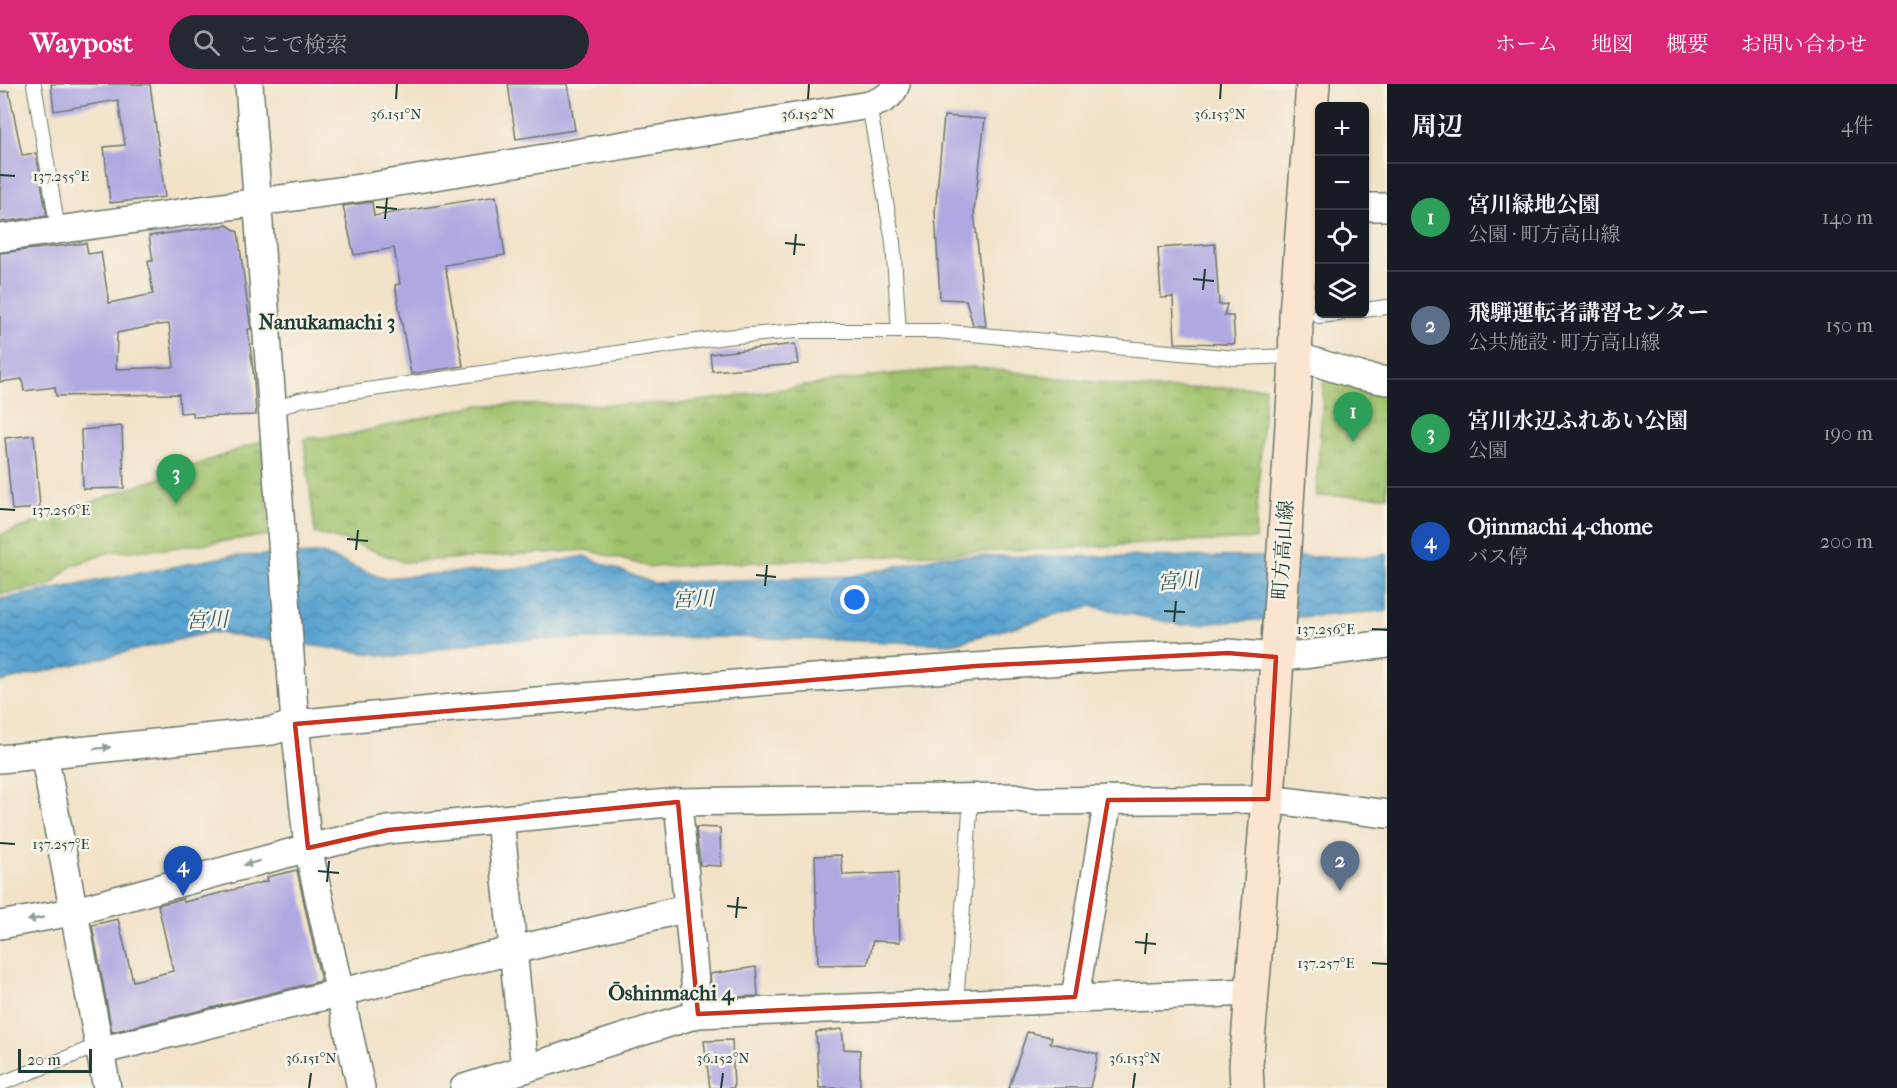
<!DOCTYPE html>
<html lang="ja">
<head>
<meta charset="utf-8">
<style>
  :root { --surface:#171b24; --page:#242831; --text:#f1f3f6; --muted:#9ea1a6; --line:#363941; --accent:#db2777 }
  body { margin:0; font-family:"IM FELL French Canon","Noto Serif JP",serif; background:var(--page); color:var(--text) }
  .controls { position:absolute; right:18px; top:18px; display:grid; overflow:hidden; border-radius:9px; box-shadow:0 2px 4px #0004 }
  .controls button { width:54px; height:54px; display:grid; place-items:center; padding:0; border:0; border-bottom:2px solid var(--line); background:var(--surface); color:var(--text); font:30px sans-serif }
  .scale { position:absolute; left:18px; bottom:15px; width:74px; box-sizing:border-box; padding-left:6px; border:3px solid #1f3d34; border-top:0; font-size:16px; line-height:21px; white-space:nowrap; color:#1f3d34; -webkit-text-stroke:4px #f7f3e8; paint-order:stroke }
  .you { position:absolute; left:855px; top:516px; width:21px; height:21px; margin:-15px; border:4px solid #fff; border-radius:50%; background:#1a73e8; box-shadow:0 0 0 9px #1a73e833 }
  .badge { display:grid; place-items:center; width:39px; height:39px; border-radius:50%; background:var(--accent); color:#fff; font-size:20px; font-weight:700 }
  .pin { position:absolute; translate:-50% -50px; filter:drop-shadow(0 2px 3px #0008) }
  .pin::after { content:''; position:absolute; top:32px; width:21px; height:18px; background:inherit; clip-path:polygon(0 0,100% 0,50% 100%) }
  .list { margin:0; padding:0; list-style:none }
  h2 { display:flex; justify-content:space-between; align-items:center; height:78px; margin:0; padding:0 24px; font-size:26px }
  h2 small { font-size:20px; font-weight:400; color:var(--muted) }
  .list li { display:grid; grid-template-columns:39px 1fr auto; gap:18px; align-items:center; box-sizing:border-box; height:108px; padding:0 24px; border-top:2px solid var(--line) }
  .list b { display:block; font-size:22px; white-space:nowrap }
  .list p { margin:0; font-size:20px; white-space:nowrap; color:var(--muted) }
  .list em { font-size:20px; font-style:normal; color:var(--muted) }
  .icon { flex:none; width:33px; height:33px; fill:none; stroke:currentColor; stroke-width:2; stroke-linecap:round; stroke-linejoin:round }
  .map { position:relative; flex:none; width:1387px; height:1004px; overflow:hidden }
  header { display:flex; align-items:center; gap:36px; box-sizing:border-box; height:84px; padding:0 30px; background:var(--accent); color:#fff }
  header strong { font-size:28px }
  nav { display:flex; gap:33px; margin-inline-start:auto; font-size:21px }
  .search { width:420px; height:54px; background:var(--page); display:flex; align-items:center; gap:15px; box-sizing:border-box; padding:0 21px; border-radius:33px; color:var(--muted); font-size:22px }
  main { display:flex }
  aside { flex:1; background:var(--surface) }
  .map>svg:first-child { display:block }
  .park { fill:url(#park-tufts); stroke:#608050; stroke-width:1.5 }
  .water { fill:url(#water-waves); stroke:#3c7082; stroke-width:1.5 }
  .building { fill:#afa8e1; fill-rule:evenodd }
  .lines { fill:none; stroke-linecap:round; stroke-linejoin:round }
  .service-casing { stroke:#697768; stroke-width:16 }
  .minor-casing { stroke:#697768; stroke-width:30 }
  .secondary-casing { stroke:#697768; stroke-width:36 }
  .service { stroke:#fff; stroke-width:14 }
  .minor { stroke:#fff; stroke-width:27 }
  .secondary { stroke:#fce5d0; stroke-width:33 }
  .oneway { fill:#8f9e9a }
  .marked { fill:none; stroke:#c8321e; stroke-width:4.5; stroke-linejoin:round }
  .ticks { fill:none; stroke:#1f3d34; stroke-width:2 }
  .labels { text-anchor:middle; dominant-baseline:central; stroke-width:5; stroke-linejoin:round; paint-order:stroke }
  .street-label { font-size:20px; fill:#1f3d34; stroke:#f7f3e8 }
  .neighbourhood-label { font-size:21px; font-weight:bold; fill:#1f3d34; stroke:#f7f3e8 }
  .water-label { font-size:21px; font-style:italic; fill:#305c63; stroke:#f7f3e8 }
  .ticks-label { font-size:15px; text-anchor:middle; fill:#1f3d34; stroke:#f7f3e8; stroke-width:5; stroke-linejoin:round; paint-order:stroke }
</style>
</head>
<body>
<header>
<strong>Waypost</strong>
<div class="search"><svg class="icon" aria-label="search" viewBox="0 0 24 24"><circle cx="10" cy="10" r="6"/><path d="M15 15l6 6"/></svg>ここで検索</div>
<nav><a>ホーム</a><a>地図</a><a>概要</a><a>お問い合わせ</a></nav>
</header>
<main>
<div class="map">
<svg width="1387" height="1004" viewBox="0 0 1387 1004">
  <defs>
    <pattern id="park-tufts" width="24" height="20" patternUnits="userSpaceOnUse" patternTransform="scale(1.5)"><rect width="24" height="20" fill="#a0c26c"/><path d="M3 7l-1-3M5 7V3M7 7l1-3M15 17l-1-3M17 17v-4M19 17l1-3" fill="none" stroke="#829f5a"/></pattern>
    <pattern id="water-waves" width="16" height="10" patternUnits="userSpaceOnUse" patternTransform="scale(1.5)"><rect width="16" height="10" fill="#58a3d0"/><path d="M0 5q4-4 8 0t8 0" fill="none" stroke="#4886aa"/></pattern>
  </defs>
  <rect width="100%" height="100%" fill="#f7f3e8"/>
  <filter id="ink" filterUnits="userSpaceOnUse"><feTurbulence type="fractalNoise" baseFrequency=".0167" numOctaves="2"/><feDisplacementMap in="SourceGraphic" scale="12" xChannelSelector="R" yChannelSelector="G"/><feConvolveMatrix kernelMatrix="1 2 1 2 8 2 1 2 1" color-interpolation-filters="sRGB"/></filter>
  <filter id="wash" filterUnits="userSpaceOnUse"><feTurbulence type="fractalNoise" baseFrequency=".008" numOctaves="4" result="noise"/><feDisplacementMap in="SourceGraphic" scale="24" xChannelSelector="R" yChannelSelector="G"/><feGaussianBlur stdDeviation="1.35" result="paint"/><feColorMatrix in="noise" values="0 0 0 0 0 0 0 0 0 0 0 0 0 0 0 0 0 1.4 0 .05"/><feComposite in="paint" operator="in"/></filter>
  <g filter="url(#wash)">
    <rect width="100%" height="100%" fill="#f2e2c8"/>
    <g class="park">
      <polygon points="973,283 1147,305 1265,303 1255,455 650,483 587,466 404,478 350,458 315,449 304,355 347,351 478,321 679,320 890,290"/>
      <polygon points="1324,295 1387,304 1387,412 1316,412"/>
      <polygon points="262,357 269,451 165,465 110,468 70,483 50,502 0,510 0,451"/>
    </g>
    <polygon class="water" points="323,470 382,494 531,483 584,472 653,499 852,492 942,472 1367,473 1387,470 1387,527 1182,541 1091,522 952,560 740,553 489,556 395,573 211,548 0,598 0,515 230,472"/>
    <g id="blocks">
      <g class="building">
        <polygon points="51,0 150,0 165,113 110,119 104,63 125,61 118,16 54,27"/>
        <polygon points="508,0 568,0 575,46 516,55"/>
        <polygon points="9,7 22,71 36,69 47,132 0,138 0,8"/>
        <polygon points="944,32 985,35 974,127 986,242 973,241 966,216 940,215 935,129"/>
        <polygon points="496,112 505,171 445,181 463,282 411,290 395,201 400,200 394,164 354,171 343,122 372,118 374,132"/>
        <path d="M227 141 238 148 250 239 251 245H248L254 295 256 331 193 333V328L180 329 179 310 56 312 55 303 24 307 22 295 0 298V169L86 159 88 170 101 168 109 219 153 210 148 177H153L149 152ZM169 240 174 283 116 285 117 249 157 241Z"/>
        <polygon points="1215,160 1219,221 1227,220 1224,232 1233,232 1235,260 1175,259 1173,213 1161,214 1158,164"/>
        <polygon points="795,260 798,280 712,287 710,270"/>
        <polygon points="122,342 124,404 83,405 81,346"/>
        <polygon points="34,351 40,424 12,426 5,354"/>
        <polygon points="696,743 720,744 721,782 700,781"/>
        <polygon points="841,771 843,791 898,789 900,858 873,857 868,880 818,881 815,772"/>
        <polygon points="297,786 321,897 112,948 92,841 118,835 133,897 173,887 158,821 183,815 184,818 268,797 267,793"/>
        <polygon points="756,883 758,912 712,914 710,890"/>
        <polygon points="842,945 844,965 860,966 860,1004 819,1004 816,948"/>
        <polygon points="1027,948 1052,953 1050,959 1098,970 1090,1004 1009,1004"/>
        <polygon points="732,956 734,1004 710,1004 704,957"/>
      </g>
    </g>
  </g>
  <g filter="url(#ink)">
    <use href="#blocks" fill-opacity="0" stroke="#697768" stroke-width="1.5"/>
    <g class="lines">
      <g class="service-casing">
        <g id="service">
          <polyline points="34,0 58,146"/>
          <polyline points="869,21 893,158 899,247"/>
          <polyline points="1364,226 1387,223"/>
          <polyline points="1319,232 1339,230"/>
          <polyline points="272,327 299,316 725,253 797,247 938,247 1236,274 1296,272"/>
          <polyline points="956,919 971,714"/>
          <polyline points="0,1000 97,962"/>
        </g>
      </g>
      <g class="minor-casing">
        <g id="minor">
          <polyline points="249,0 295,640 308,764 361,1004"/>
          <polyline points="1364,123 1387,123"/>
          <path d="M0 154 374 102 869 21C881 17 892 13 896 0"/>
          <polyline points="1296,272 1360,292 1387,297"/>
          <polyline points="44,670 107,1004"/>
          <polyline points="0,675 272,647 295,640 442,625 770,597 1107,574 1228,569 1276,573 1302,571 1387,560"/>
          <polyline points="678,718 698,930"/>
          <polyline points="500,735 525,985"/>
          <polyline points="0,841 72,828 308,764 388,746 678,718 1014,713 1035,717 1268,715 1387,730"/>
          <polyline points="1075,913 1108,716"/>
          <polyline points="99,967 688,824"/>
          <polyline points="464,1004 698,930 1252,908"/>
        </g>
      </g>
      <g class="secondary-casing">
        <polyline id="secondary" points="1247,1004 1246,981 1268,715 1295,294 1296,231 1313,0"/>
      </g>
      <use href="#service" class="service"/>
      <use href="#minor" class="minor"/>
      <use href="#secondary" class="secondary"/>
    </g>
    <defs><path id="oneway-solid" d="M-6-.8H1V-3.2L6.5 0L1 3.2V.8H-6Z" transform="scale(1.5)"/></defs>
    <g class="oneway">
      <use href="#oneway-solid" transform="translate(102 664) rotate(-6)"/>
      <use href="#oneway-solid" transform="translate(252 779) rotate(165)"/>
      <use href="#oneway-solid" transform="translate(36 835) rotate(169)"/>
    </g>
  </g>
  <path class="marked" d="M1228 569 1276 573 1268 715 1108 716 1075 913 698 930 678 718 388 746 308 764 295 640 976 582Z"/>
  <path class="ticks" d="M396 15 397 0M808 15 809 0M1220 15 1221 0M0 91 15 92M376 123 397 125M385 135 387 114M785 159 805 161M794 171 796 150M1193 195 1214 197M1203 206 1205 185M0 425 15 426M347 455 368 457M356 466 358 446M756 491 776 493M765 502 767 481M1164 527 1185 528M1174 538 1176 517M1372 545 1387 546M0 759 15 760M318 787 339 789M327 798 329 777M727 822 747 824M736 834 738 813M1135 858 1156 860M1145 870 1147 849M1372 879 1387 880M309 1004 311 989M721 1004 723 989M1133 1004 1135 989"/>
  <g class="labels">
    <g class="street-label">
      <text transform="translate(1283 466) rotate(-86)">町方高山線</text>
    </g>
    <g class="neighbourhood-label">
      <text x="327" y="238">Nanukamachi 3</text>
      <text x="671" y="909">Ōshinmachi 4</text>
    </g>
    <g class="water-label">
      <text transform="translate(1178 497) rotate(-5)">宮川</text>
      <text transform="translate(693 515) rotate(-2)">宮川</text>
      <text transform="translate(207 536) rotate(-2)">宮川</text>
    </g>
  </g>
  <g class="ticks-label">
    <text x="396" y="35">36.151°N</text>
    <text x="808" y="35">36.152°N</text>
    <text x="1220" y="35">36.153°N</text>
    <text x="61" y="97">137.255°E</text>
    <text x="61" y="431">137.256°E</text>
    <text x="1326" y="550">137.256°E</text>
    <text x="61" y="765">137.257°E</text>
    <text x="1326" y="884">137.257°E</text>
    <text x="311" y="979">36.151°N</text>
    <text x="723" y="979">36.152°N</text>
    <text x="1135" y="979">36.153°N</text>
  </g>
</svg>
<div class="controls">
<button>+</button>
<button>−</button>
<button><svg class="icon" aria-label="locate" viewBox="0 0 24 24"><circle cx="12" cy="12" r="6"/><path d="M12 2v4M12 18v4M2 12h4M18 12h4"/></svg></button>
<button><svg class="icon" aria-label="layers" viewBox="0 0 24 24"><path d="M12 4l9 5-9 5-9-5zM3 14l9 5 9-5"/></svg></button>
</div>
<div class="scale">20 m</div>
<div class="you"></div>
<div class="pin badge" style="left:1353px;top:358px;background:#2e9e5b">1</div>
<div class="pin badge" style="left:1340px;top:807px;background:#5c6f8a">2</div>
<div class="pin badge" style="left:176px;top:420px;background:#2e9e5b">3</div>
<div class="pin badge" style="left:183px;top:812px;background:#1a4fb4">4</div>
</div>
<aside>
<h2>周辺<small>4件</small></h2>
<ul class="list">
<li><span class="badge" style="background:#2e9e5b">1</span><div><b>宮川緑地公園</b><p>公園 · 町方高山線</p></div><em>140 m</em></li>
<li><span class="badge" style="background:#5c6f8a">2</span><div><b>飛騨運転者講習センター</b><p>公共施設 · 町方高山線</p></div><em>150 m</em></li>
<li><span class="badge" style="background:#2e9e5b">3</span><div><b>宮川水辺ふれあい公園</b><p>公園</p></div><em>190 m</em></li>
<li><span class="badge" style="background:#1a4fb4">4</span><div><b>Ojinmachi 4-chome</b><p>バス停</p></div><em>200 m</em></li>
</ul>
</aside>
</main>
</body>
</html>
